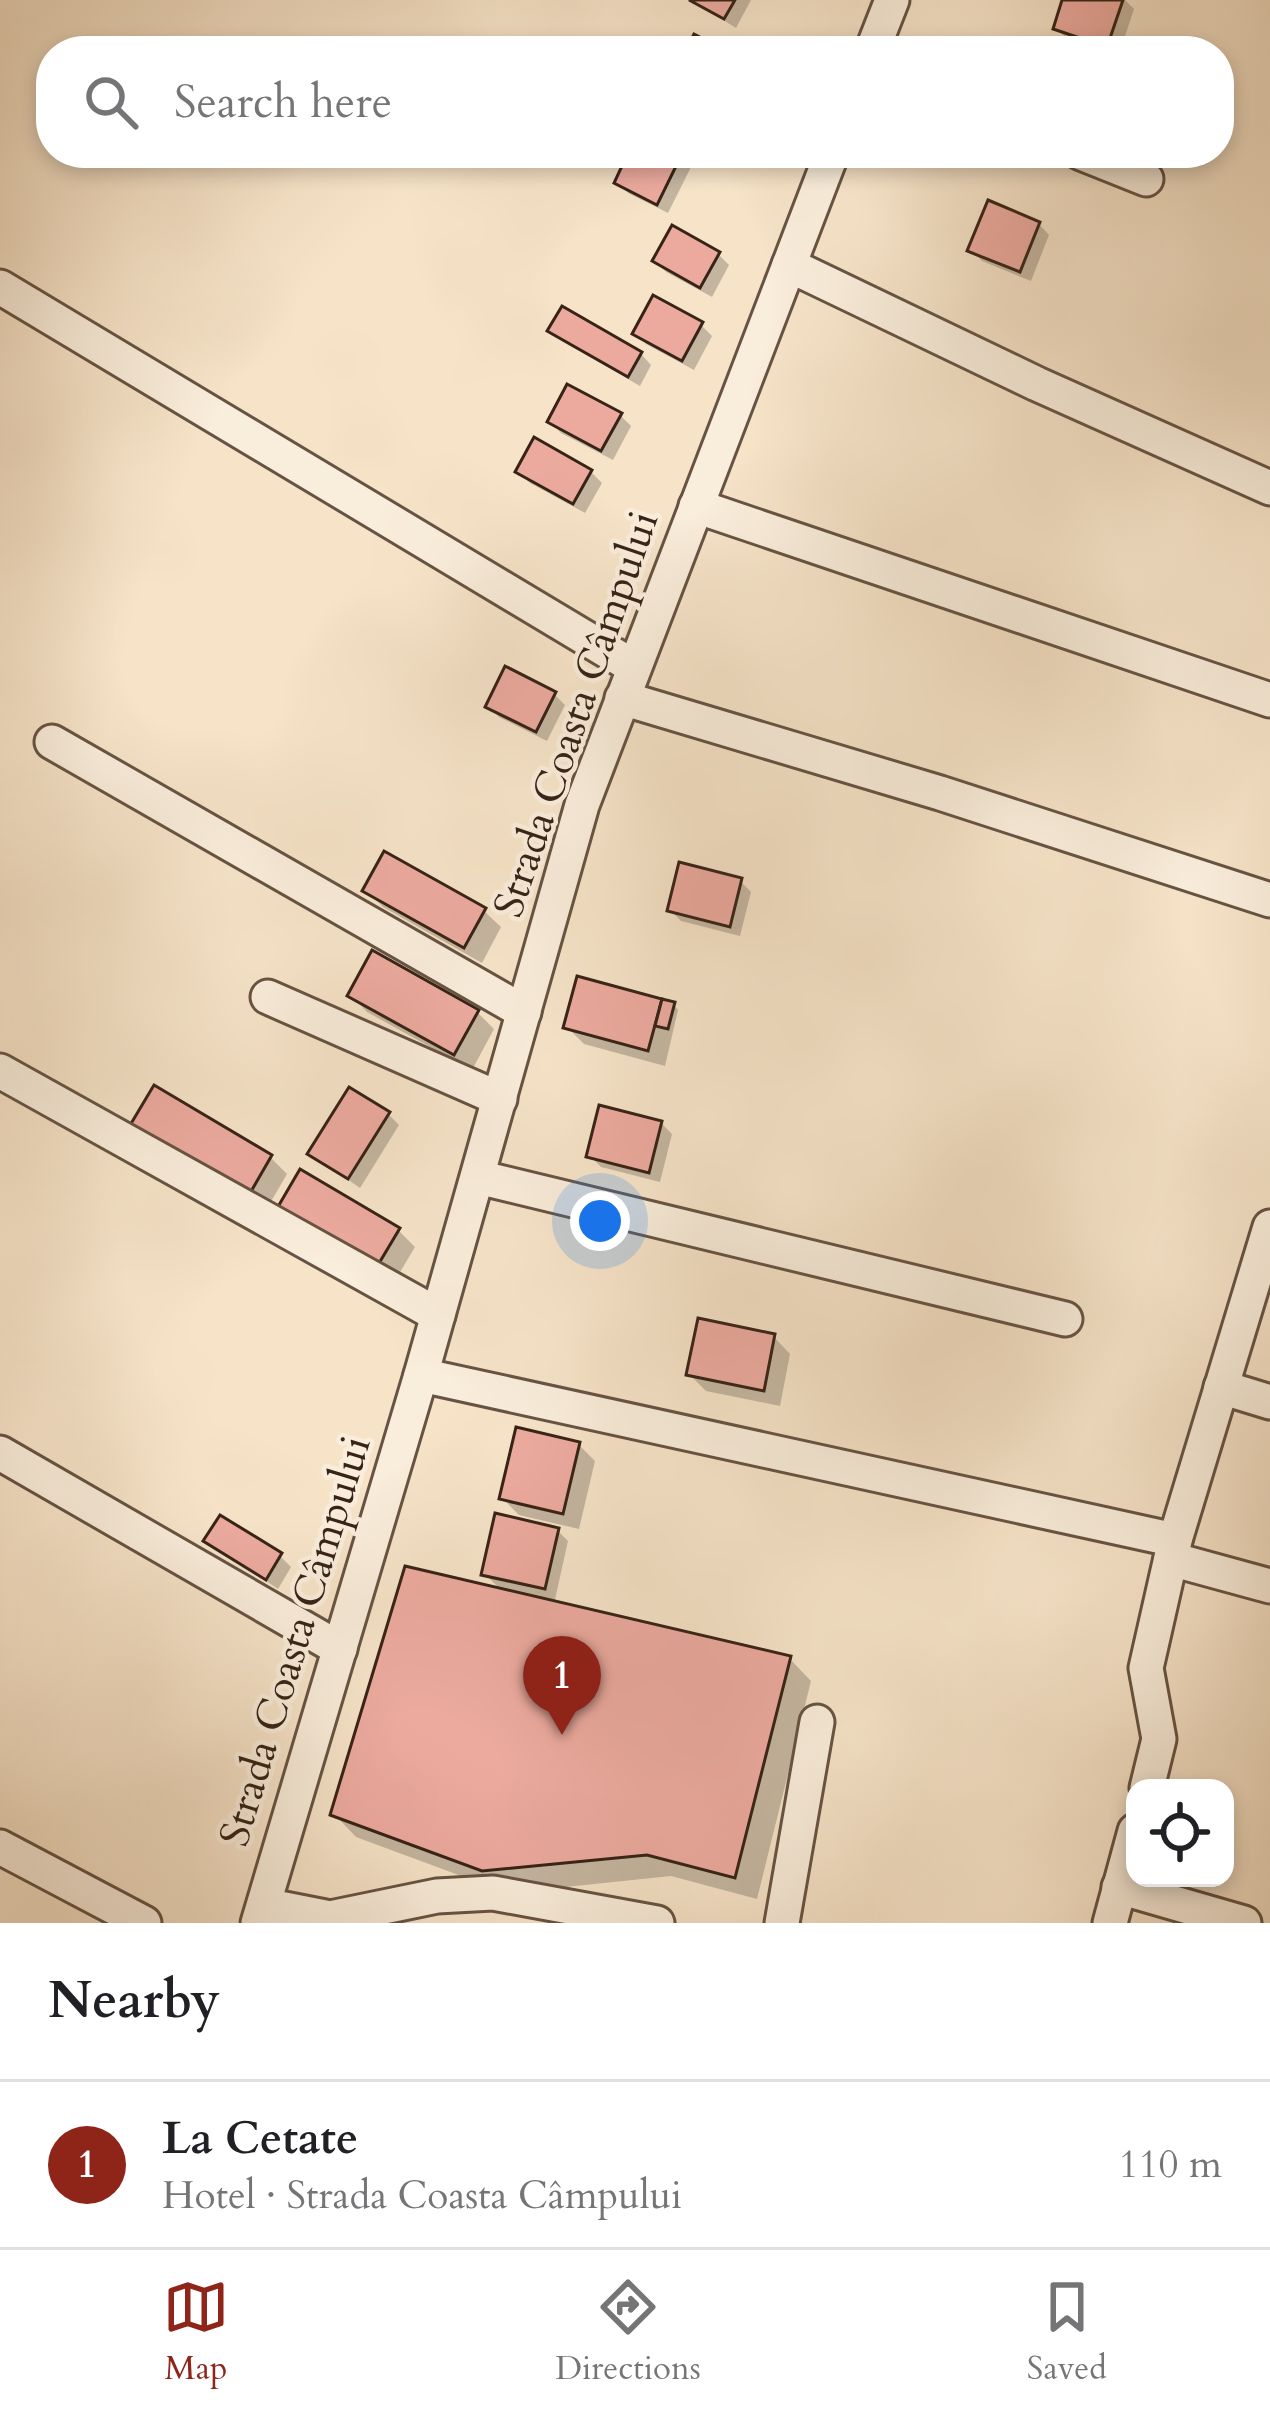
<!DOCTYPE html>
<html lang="en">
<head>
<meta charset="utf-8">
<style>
  :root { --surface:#fff; --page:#f6f6f6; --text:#202124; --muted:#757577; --line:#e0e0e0; --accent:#8f2418 }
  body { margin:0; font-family:Cardo,serif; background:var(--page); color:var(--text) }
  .controls { position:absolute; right:36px; bottom:36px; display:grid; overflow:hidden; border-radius:24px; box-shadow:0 6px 18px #0003 }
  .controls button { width:108px; height:108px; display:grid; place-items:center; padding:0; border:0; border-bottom:3px solid var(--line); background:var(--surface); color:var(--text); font:60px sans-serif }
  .you { position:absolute; left:600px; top:1221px; width:42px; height:42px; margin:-30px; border:9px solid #fff; border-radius:50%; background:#1a73e8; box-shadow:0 0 0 18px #1a73e833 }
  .badge { display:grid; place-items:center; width:78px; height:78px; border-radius:50%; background:var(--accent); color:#fff; font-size:39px; font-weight:700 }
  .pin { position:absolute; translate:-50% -99px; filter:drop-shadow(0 3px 6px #0008) }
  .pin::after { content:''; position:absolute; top:63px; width:42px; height:36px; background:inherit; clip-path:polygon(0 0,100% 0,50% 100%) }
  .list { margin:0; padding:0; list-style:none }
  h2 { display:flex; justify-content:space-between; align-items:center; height:156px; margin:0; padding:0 48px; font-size:51px }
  h2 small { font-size:39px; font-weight:400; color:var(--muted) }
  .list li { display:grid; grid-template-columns:78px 1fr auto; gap:36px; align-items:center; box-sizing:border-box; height:168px; padding:0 48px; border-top:3px solid var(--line) }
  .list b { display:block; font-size:45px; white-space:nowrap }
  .list p { margin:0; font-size:39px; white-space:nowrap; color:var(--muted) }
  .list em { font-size:39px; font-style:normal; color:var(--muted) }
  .icon { flex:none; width:66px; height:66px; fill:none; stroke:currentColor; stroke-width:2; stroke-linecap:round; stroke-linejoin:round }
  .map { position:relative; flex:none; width:1270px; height:1923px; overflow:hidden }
  .search { position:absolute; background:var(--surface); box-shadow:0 6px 18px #0003; left:36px; right:36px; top:36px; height:132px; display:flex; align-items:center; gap:30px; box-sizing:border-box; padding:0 42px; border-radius:48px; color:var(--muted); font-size:45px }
  .sheet { height:324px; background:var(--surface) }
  nav { display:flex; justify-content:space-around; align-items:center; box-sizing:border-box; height:168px; border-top:3px solid var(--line); background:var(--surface); font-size:33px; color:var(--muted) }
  nav a { display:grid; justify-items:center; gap:6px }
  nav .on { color:var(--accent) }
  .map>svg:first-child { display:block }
  .shadow { fill:#0003 }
  .building { fill:#ecaa9f; stroke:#372317; stroke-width:3 }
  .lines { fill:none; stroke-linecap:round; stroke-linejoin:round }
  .minor-casing { stroke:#675343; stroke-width:39 }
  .minor { stroke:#f9eddb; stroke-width:33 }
  .labels { text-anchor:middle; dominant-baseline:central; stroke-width:9; stroke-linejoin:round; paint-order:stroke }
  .street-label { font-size:42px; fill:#372317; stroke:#f9eddb }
</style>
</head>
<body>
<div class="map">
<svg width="1270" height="1923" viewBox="0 0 1270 1923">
  <rect width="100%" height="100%" fill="#f6e3c8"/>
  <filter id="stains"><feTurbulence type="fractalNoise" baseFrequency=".00167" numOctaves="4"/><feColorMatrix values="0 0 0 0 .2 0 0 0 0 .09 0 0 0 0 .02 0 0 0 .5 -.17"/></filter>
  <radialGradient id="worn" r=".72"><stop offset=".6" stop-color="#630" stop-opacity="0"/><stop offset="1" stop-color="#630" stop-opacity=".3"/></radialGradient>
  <g class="shadow">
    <polygon points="691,0 751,0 736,28"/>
    <polygon points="1065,0 1125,0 1134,9 1120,51 1103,51 1067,39 1056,28"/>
    <polygon points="632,153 672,153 691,167 668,213 628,193 617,182"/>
    <polygon points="1039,224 1049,235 1031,281 982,261 971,250"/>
    <polygon points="718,254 729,265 712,297 666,272 655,261"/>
    <polygon points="654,299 701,325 712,336 694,370 646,344 636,333"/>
    <polygon points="551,331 641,354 651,365 640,386 562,341"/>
    <polygon points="620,415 631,426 613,460 561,433 550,422"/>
    <polygon points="519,472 591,472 602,483 585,513 530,483"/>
    <polygon points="554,694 565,705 547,741 499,717 488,706"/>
    <polygon points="740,881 751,892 740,936 681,921 670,910"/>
    <polygon points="366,890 484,911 501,927 482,963 383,907"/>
    <polygon points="579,980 674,1005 678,1010 665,1066 584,1044 567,1027"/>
    <polygon points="351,995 477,1012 494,1029 472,1070 367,1012"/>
    <polygon points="388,1114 399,1125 360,1188 311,1154"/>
    <polygon points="661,1123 672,1134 660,1182 601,1167 590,1156"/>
    <polygon points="146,1148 271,1158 287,1174 262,1217"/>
    <polygon points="398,1230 415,1247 390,1289 293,1233"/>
    <polygon points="774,1337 790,1354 780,1406 706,1391 689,1374"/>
    <polygon points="578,1444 595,1461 579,1529 519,1515 502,1498"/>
    <polygon points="557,1530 568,1541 554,1604 789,1658 811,1681 757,1899 671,1876 507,1893 356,1837 334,1814 503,1592 485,1574"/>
    <polygon points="207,1541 280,1556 291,1567 278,1589"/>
  </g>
  <g class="building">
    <polygon points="689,0 735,0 724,19"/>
    <polygon points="1062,0 1123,0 1107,47 1053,29"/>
    <polygon points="694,34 727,51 685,51"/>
    <polygon points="628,153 682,154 657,205 614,183"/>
    <polygon points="988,200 1040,222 1020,272 967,251"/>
    <polygon points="672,225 720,252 700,288 652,261"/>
    <polygon points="653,295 703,322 682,361 632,334"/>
    <polygon points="562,306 642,352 628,377 547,331"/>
    <polygon points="567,384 622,413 601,451 547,422"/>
    <polygon points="534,437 592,470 573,504 515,472"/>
    <polygon points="505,666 556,692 536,732 485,707"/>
    <polygon points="384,851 486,908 464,948 362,891"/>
    <polygon points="679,862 742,878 730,927 667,911"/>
    <polygon points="372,950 479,1010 454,1055 347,996"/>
    <polygon points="577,976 662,999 648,1051 563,1028"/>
    <polygon points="662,999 675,1002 668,1029 655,1026"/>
    <polygon points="154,1085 272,1155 245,1202 126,1132"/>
    <polygon points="349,1087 390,1112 348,1179 307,1154"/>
    <polygon points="599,1105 662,1121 649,1173 586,1157"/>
    <polygon points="300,1169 400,1228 372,1275 272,1217"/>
    <polygon points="698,1318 775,1334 764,1391 686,1375"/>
    <polygon points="516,1427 580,1442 563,1514 499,1499"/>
    <polygon points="495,1513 559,1528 545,1589 481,1575"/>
    <polygon points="220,1515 282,1553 266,1580 203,1541"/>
    <polygon points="405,1566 791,1656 735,1878 647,1855 482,1871 330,1815"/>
  </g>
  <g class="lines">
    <g class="minor-casing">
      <g id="minor">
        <polyline points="872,51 892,0"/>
        <polyline points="1081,153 1146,179"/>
        <polyline points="789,265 1037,384 1270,488"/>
        <polyline points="0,287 634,667"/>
        <polyline points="696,506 1270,700"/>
        <polyline points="622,698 940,793 1270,900"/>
        <polyline points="52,742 524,1012"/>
        <polyline points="268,997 500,1099"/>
        <polyline points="0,1071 438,1315"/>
        <polyline points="478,1177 1065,1319"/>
        <polyline points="421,1375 1175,1540"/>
        <polyline points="1221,1387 1270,1402"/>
        <polyline points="0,1453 340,1649"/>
        <polyline points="1171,1559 1270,1586"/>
        <polyline points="1147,1788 1159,1739 1146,1668 1175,1540 1270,1227"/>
        <polyline points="0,1847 144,1923"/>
        <polyline points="1119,1887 1244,1923"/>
        <polyline points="264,1905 330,1918 437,1896 493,1893 657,1923"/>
        <polyline points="258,1923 421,1375 582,805 832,153"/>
        <polyline points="782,1923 817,1722"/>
        <polyline points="1110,1923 1135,1831"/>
      </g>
    </g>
    <use href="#minor" class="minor"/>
  </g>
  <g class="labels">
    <g class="street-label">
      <text transform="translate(576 714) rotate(-71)">Strada Coasta Câmpului</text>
      <text transform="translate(295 1641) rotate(-73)">Strada Coasta Câmpului</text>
    </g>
  </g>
  <rect width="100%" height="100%" filter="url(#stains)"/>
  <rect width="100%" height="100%" fill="url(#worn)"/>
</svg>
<div class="controls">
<button><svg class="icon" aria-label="locate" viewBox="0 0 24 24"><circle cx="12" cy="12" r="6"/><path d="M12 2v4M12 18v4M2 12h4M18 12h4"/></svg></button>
</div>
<div class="you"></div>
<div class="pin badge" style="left:562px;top:1735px">1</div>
<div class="search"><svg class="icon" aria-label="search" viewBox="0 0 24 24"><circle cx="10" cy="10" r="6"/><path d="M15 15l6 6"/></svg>Search here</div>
</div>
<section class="sheet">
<h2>Nearby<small></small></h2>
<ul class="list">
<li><span class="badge">1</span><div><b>La Cetate</b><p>Hotel · Strada Coasta Câmpului</p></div><em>110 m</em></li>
</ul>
</section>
<nav>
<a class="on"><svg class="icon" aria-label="map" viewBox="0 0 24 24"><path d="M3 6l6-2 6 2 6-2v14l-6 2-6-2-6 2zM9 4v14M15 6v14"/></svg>Map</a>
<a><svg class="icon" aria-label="directions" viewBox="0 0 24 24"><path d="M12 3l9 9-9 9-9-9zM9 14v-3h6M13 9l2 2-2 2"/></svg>Directions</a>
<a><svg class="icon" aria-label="saved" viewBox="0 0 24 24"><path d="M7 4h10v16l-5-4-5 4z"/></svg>Saved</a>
</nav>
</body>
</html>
